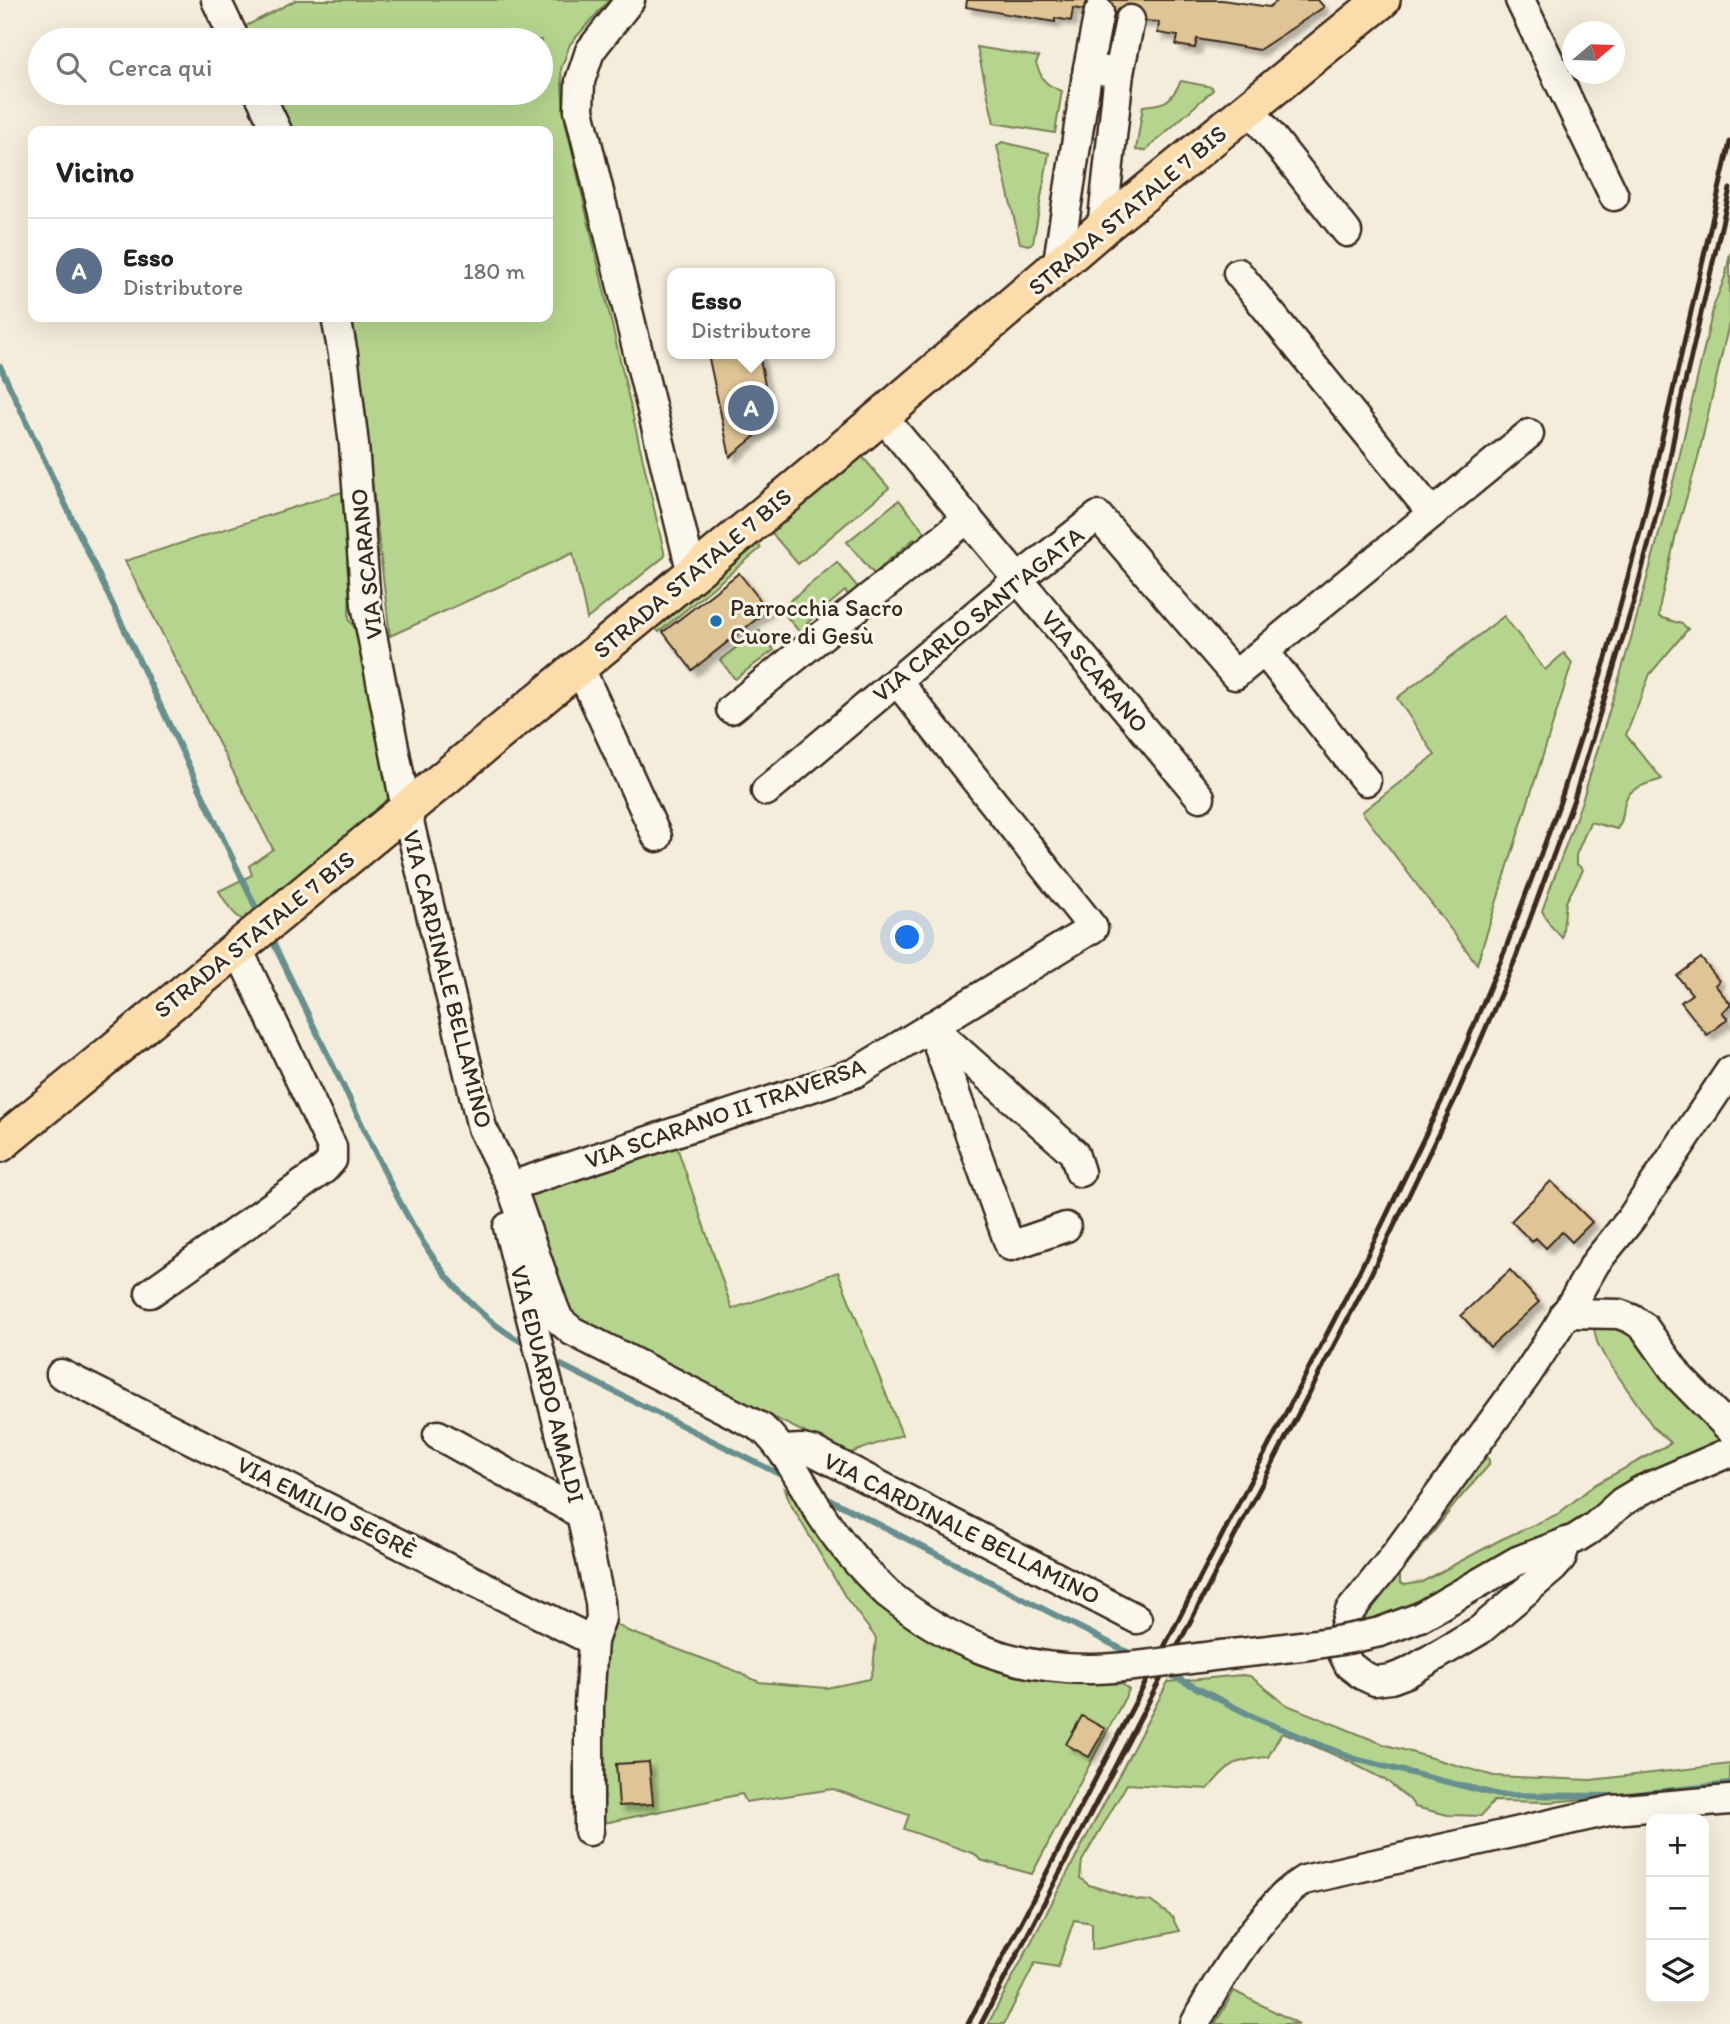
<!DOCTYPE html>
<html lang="it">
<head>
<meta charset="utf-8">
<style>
  :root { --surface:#fff; --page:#f6f6f6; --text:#202124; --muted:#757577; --line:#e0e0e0; --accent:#2563eb }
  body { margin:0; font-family:Itim,sans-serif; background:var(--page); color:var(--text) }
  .controls { position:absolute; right:21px; bottom:21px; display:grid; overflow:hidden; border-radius:14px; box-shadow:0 7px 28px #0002 }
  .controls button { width:63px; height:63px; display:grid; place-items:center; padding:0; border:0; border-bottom:2px solid var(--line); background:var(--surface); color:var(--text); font:35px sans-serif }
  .compass { position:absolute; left:1562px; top:21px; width:63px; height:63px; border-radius:50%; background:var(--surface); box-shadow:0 7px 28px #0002; rotate:71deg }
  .you { position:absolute; left:908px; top:938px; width:24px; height:24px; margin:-18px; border:5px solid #fff; border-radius:50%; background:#1a73e8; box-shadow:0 0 0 10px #1a73e833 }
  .badge { display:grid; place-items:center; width:46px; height:46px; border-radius:50%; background:var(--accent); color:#fff; font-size:23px; font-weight:700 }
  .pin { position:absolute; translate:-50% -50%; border:4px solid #fff; box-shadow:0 2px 7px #0006 }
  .popup { position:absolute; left:667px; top:268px; width:168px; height:91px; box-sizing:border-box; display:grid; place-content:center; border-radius:14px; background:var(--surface); filter:drop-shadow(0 2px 5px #0005); font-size:23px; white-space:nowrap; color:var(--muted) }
  .popup b { font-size:26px; color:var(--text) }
  .popup::after { content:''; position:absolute; left:50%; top:100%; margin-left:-14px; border:14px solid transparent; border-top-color:var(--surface) }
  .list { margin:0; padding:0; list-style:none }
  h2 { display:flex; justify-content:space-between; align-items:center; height:91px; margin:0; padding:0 28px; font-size:30px }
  h2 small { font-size:23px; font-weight:400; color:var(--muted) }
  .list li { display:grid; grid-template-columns:46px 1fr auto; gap:21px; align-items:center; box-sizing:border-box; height:105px; padding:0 28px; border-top:2px solid var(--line) }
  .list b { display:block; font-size:26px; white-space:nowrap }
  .list p { margin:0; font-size:23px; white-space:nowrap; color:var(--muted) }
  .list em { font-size:23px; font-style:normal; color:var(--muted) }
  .icon { flex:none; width:38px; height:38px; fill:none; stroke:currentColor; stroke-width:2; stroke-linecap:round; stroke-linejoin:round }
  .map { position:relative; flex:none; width:1730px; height:2024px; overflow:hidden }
  .search { position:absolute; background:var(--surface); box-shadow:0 7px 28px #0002; left:28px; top:28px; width:525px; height:77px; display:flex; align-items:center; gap:18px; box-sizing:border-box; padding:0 24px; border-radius:38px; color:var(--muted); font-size:26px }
  .panel { position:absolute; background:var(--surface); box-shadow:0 7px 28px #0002; left:28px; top:126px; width:525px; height:196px; border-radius:14px }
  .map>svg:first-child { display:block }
  .green { fill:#b5d58e; stroke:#788056; stroke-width:2 }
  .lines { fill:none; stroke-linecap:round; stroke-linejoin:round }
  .stream { stroke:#668f8e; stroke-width:6 }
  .building { fill:#dfc595; stroke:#3b2a1e; stroke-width:2; filter:url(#shadow) }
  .minor-casing { stroke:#3b2a1e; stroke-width:33 }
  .major-casing { stroke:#3b2a1e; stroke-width:40 }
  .minor { stroke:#fbf7ec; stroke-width:28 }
  .major { stroke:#fddcac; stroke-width:35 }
  .rail { stroke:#3b2a1e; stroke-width:5 }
  .minor-bridge-casing { stroke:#3b2a1e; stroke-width:33; stroke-linecap:butt }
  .minor-bridge { stroke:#fbf7ec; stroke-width:28 }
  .poi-dot { fill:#1f6fb2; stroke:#fbf7ec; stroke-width:2.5 }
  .labels { text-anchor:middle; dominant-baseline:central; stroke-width:6; stroke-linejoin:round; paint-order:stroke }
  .street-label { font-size:24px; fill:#3b2a1e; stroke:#fbf7ec }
  .poi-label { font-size:24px; fill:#3b2a1e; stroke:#fbf7ec; text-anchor:start }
</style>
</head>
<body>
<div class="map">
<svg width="1730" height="2024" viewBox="0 0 1730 2024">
  <defs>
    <filter id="shadow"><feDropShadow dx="5.5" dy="5.5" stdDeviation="2" flood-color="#0004"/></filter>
  </defs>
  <rect width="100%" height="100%" fill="#f5eddb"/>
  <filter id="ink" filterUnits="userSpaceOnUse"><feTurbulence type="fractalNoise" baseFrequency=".0143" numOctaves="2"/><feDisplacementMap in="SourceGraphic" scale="14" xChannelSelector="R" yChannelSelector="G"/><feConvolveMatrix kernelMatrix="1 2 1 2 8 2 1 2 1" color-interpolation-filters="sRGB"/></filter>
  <g filter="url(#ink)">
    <g class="green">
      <polygon points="296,0 609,0 570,44 561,69 564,116 665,556 587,619 573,553 390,636 365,423 346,317 548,317 548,131 289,131 272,93 541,93 541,40 250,40 244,27"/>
      <path d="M977 47 1039 57 1036 63C1042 80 1045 85 1062 91L1055 133 994 123Z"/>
      <path d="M1181 81 1212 87 1213 90 1145 151 1136 150 1143 106C1167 104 1170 102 1181 81Z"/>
      <polygon points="1002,142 1049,153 1033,243 1028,245 1020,243 997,146"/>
      <path d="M1730 253V319L1697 462 1677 530 1660 604 1659 617 1682 624 1688 629 1650 674 1626 735 1662 779C1652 783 1633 786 1627 797 1621 808 1626 818 1617 829L1590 822 1576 855V863L1583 870 1566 902 1562 938 1550 925 1542 911 1583 798 1630 642 1677 467 1714 305 1726 274Z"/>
      <polygon points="862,456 889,488 798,564 771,532"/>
      <path d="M351 489 349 619 363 641 389 798 249 922C235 919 226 903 219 891L252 875 249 866 273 849 125 561Z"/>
      <polygon points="899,500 930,538 920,546 914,539 882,566 886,572 878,579 847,542"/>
      <polygon points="753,539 761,548 659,632 651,623"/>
      <polygon points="837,562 861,591 852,598 845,591 807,623 812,630 804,637 780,609"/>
      <polygon points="1504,616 1545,670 1564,653 1572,663 1477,964 1362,812 1435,755 1397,698"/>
      <polygon points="759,630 774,650 735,679 720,660"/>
      <polygon points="677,1147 732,1309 838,1272 902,1435 848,1454 576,1320 567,1304 530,1196"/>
      <polygon points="1624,1320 1727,1440 1585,1518 1524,1546 1422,1604 1357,1625 1358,1608 1480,1448 1489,1459 1489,1465 1459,1499 1400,1575 1400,1583 1405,1585 1422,1582 1502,1539 1558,1514 1594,1485 1671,1443 1654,1428 1603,1354 1597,1342 1594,1329 1605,1321"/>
      <polygon points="785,1489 801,1502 894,1609 1119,1681 1129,1690 1032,1874 980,1860 975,1854 904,1829 909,1815 833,1789 746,1802 742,1794 604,1823 602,1819 594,1692 609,1620 628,1631 731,1669 759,1682 826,1688 870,1679 873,1669 876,1638 846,1598 790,1503"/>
      <path d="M1242 1675 1250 1676 1287 1705 1383 1744 1494 1776 1591 1780 1730 1764V1787L1550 1802 1494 1801 1481 1816 1448 1815 1415 1807 1410 1800 1387 1781 1348 1761 1285 1733 1281 1734 1268 1757C1235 1760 1229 1763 1208 1789L1127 1784 1082 1861 1080 1878 1089 1885 1137 1900 1150 1901 1172 1917 1179 1931 1092 1950V1923L1074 1920 1058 1967 1035 1963 1004 2024H988L1168 1682Z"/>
      <polygon points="1234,1991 1299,2024 1215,2024"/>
    </g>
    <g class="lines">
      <g class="stream">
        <polyline points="0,366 256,908"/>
        <path d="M273 942C300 998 327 1054 355 1110 396 1195 435 1292 520 1341"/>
        <polyline points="561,1365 779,1474"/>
        <polyline points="831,1500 1135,1656"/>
        <polyline points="1173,1676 1258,1719 1355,1759 1499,1795 1621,1796"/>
        <polyline points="1636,1794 1730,1784"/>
      </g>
    </g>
    <g class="building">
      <polygon points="967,0 1222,0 1269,7 1279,0 1318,0 1324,7 1259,50 1197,39 1195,48 1176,45 1178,36 1158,33 1159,22 1127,20 1125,36 1104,34 1107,14 1073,8 1071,21 1055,18 1055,22 966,7"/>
      <polygon points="708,354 759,354 772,422 730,457"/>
      <polygon points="739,573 768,610 692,670 663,632"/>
      <polygon points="1701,958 1719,981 1715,985 1730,1003 1730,1006 1722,1012 1728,1019 1707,1035 1681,1002 1692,994 1677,976"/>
      <polygon points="1551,1181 1592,1222 1572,1242 1562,1232 1546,1248 1536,1238 1532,1242 1511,1221"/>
      <polygon points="1510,1270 1539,1302 1490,1347 1461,1315"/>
      <polygon points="1082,1716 1105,1729 1089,1757 1066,1744"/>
      <polygon points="649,1762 653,1804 619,1806 616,1764"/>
    </g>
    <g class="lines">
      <g class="minor-casing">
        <g id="minor">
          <polyline points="216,0 235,40"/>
          <polyline points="630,0 590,51 580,81 579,110 692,574"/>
          <polyline points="1520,0 1614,196"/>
          <polyline points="1088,68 1099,12"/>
          <polyline points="1119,73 1130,20"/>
          <polyline points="259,93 277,131"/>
          <polyline points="1249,108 1347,232"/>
          <polyline points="1057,268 1088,68 1119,73 1102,228"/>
          <polyline points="1238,273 1432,513"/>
          <path d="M336 317 343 354 354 445 366 604 406 809 482 1128 511 1186 554 1308 559 1320 572 1331 762 1428C788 1452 802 1484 820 1513 839 1543 862 1569 887 1593"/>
          <polyline points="882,416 1200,797"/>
          <polyline points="1264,651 1366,781"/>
          <polyline points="579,666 657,837"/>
          <polyline points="731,709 968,518"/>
          <polyline points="766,791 1018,579 1098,516 1235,675 1529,434"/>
          <polyline points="931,1026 1010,1246 1066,1227"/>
          <polyline points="933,1028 1074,1153 1080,1172"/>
          <polyline points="511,1186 855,1073 1093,928 897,681"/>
          <polyline points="508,1227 581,1514 600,1602 601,1618 593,1641 589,1705 589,1831"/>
          <polyline points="150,1293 324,1169 332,1160 332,1147 237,947"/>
          <polyline points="1565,1313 1619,1314 1632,1319 1644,1327 1680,1378 1730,1429"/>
          <polyline points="61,1374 593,1641"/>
          <polyline points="438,1435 581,1514"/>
          <polyline points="783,1450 802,1449 815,1452 1137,1619"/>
          <polyline points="1566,1542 1561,1559 1553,1568 1480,1630 1407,1673 1391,1679 1375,1681 1362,1675 1349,1665 1343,1653 1345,1626 1350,1611 1392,1559 1526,1376 1558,1327 1596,1262 1630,1220 1730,1071"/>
          <polyline points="1380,1632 1420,1617 1517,1561 1575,1539 1594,1527 1622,1502 1642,1490 1730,1452"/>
          <path d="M1195 2024C1215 1986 1236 1951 1264 1918 1278 1902 1286 1891 1304 1880L1613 1810 1730 1800"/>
        </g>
      </g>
      <g class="major-casing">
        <polyline id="major" points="0,1144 692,574 882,416 1102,228 1382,0"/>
      </g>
      <use href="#minor" class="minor"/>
      <use href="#major" class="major"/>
      <g class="rail">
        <polyline points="968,2024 1359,1272 1447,1090 1505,950 1558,808 1606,658 1643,521 1730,142"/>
        <polyline points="981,2024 1369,1278 1457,1095 1515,960 1574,799 1633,604 1667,474 1680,404 1730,189"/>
      </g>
      <g class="minor-bridge-casing">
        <path id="minor-bridge" d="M887 1593C948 1642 1014 1670 1093 1669 1136 1668 1179 1660 1221 1655 1274 1649 1327 1645 1380 1632"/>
      </g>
      <use href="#minor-bridge" class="minor-bridge"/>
    </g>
  </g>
  <circle class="poi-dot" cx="716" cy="621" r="7"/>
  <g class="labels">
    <g class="street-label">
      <text transform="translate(1127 210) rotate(-40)">STRADA STATALE 7 BIS</text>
      <text transform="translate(366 564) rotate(-96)">VIA SCARANO</text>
      <text transform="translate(692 573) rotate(-40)">STRADA STATALE 7 BIS</text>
      <text transform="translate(978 614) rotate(-39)">VIA CARLO SANT'AGATA</text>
      <text transform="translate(1095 671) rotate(50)">VIA SCARANO</text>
      <text transform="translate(254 934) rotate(-39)">STRADA STATALE 7 BIS</text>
      <text transform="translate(448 979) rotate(76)">VIA CARDINALE BELLAMINO</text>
      <text transform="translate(725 1113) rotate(-19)">VIA SCARANO II TRAVERSA</text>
      <text transform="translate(548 1384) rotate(76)">VIA EDUARDO AMALDI</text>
      <text transform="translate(327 1507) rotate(27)">VIA EMILIO SEGRÈ</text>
      <text transform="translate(962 1528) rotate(27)">VIA CARDINALE BELLAMINO</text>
    </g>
    <g class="poi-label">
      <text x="730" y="607">Parrocchia Sacro<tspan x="730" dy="28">Cuore di Gesù</tspan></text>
    </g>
  </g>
</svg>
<div class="controls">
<button>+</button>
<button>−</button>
<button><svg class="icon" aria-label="layers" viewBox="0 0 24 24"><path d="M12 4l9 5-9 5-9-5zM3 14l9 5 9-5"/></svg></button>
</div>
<svg class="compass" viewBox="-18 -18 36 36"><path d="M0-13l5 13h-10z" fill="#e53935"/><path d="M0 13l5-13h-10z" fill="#757577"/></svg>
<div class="you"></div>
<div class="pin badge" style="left:751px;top:408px;background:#5c6f8a">A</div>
<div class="popup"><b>Esso</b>Distributore</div>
<div class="search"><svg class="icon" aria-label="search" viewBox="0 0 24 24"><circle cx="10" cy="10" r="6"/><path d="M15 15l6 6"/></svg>Cerca qui</div>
<section class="panel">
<h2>Vicino<small></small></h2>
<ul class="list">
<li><span class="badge" style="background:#5c6f8a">A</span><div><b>Esso</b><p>Distributore</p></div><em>180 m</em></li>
</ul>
</section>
</div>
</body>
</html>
